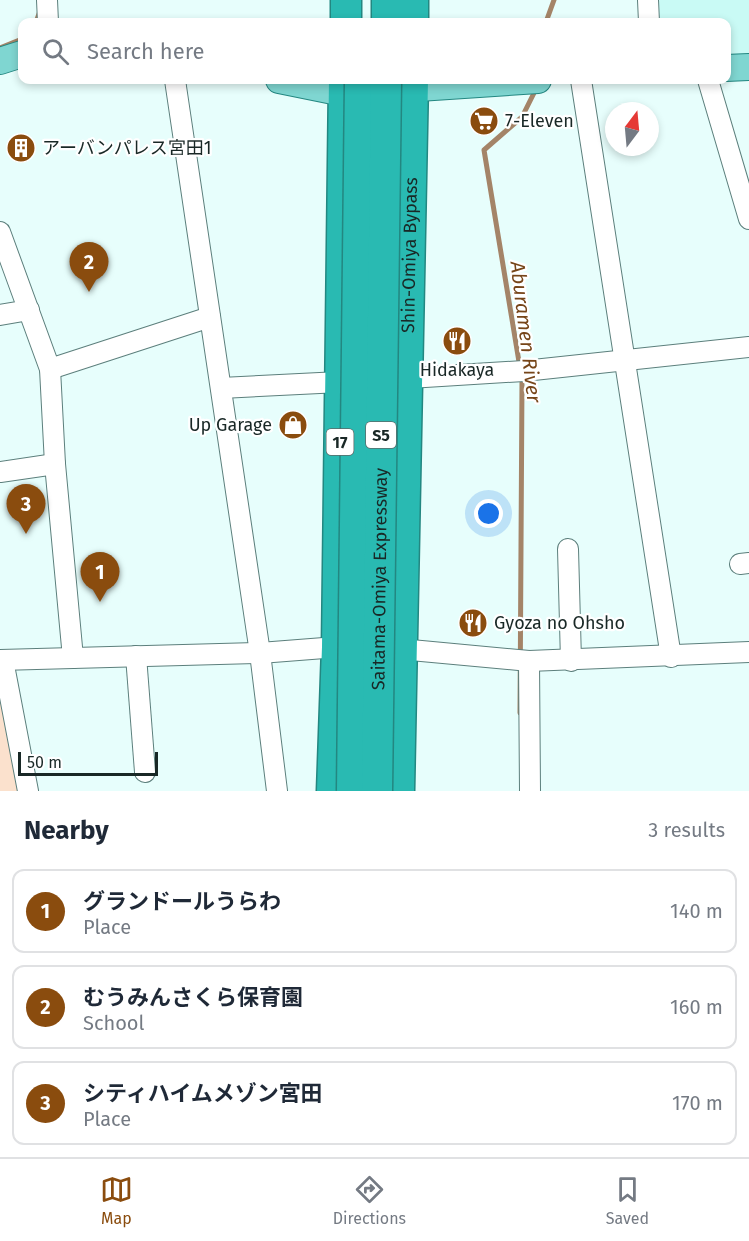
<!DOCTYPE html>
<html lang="en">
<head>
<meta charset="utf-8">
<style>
  :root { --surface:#fff; --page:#f2f2f3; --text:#1f2937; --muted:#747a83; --line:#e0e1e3; --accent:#8a4c0e }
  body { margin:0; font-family:"Fira Sans","Noto Sans JP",sans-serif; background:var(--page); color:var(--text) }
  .compass { position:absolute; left:605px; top:102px; width:54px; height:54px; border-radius:50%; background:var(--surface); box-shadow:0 3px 9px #0003; rotate:16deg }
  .scale { position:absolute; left:18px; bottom:15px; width:140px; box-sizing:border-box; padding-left:6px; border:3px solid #192826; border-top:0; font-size:16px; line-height:21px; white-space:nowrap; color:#192826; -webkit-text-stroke:4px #fff; paint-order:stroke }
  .you { position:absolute; left:489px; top:514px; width:21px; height:21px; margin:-15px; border:4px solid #fff; border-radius:50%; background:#1a73e8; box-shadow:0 0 0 9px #1a73e833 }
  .badge { display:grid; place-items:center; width:39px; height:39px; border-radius:50%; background:var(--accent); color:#fff; font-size:20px; font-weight:700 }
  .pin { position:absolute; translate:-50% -50px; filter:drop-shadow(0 2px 3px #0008) }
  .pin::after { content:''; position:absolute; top:32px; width:21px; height:18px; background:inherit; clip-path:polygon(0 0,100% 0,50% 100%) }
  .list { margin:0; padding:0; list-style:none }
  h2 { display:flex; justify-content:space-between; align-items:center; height:78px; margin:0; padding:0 24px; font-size:26px }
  h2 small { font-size:20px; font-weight:400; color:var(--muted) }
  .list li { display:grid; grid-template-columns:39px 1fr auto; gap:18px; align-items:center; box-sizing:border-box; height:84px; margin:0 12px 12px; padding:0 12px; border:2px solid var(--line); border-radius:12px }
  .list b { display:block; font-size:22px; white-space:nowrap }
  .list p { margin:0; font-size:20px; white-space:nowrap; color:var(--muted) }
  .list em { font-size:20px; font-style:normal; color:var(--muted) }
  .icon { flex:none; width:33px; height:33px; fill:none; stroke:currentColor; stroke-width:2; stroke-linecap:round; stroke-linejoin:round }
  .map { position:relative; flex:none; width:749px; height:791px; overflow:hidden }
  .search { position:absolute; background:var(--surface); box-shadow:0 3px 9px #0003; left:18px; right:18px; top:18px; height:66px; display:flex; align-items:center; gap:15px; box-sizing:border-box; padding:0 21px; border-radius:12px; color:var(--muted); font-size:22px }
  .sheet { height:366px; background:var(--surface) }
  nav { display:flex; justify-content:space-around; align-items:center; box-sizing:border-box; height:84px; border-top:2px solid var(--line); background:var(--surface); font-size:16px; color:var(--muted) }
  nav a { display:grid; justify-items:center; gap:3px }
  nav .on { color:var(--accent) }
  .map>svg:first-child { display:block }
  .built { fill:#c9faf5 }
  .green { fill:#fbe1cd }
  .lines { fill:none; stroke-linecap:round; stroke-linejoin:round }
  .stream { stroke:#a48468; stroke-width:5 }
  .minor-casing { stroke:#5c7f7c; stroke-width:22 }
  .major-casing { stroke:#238781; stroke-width:28 }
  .highway-casing { stroke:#238781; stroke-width:33 }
  .minor { stroke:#fff; stroke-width:20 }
  .major { stroke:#7fd6d1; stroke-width:26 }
  .highway { stroke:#29bab2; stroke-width:30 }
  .highway-bridge-casing { stroke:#238781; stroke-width:33; stroke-linecap:butt }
  .highway-bridge { stroke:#29bab2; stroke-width:30 }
  .labels { text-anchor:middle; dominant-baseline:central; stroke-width:4.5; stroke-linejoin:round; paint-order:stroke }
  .shield { fill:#fff; stroke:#5e6867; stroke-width:1.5 }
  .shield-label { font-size:16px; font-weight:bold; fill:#192826 }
  .poi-label { font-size:18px; fill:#192826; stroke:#fff; text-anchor:start }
  .street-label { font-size:18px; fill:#192826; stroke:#fff }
  .water-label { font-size:20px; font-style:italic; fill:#764519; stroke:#fff }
</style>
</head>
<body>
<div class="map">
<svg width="749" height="791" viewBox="0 0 749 791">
  <rect width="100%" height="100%" fill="#e7fefc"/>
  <polygon class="built" points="652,0 749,0 749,55 727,56 726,22 653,22"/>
  <polygon class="green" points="0,696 18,791 0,791"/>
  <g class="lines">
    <g class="stream">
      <polyline points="36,22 40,11"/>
      <polyline points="546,22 554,0"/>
      <polyline points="0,48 22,39"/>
      <polyline points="520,713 522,380 484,150 522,117 537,87"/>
    </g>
    <g class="minor-casing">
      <g id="minor">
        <polyline points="47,0 48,22"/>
        <polyline points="648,0 649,22"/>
        <polyline points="175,80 260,653 277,791"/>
        <polyline points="581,80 671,657"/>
        <polyline points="708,80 749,219"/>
        <polyline points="0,232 50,369 55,464 73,658"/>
        <polyline points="0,315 29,310"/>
        <polyline points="50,369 210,317"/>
        <polyline points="409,378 524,371 749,347"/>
        <polyline points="221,388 340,382"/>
        <polyline points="0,472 55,464"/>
        <polyline points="568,549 571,661"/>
        <polyline points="740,564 749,563"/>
        <polyline points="400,649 529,661 749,652"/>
        <polyline points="136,656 145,772"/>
        <polyline points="0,660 260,653 337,647"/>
        <polyline points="3,660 28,791"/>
        <polyline points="529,661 530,791"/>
      </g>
    </g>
    <g class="major-casing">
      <g id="major">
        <polyline points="0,61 22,54"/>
        <polyline points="726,68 749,67"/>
        <polyline points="279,80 343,93 538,80"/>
      </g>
    </g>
    <g class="highway-casing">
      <g id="highway">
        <polyline points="413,0 413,22"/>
        <polyline points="346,22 346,0"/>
        <polyline points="387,22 387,0"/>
        <polyline points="332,791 337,647 344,80"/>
        <path id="s1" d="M399 791 413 80"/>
      </g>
    </g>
    <use href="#minor" class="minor"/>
    <use href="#major" class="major"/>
    <use href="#highway" class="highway"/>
    <g class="highway-bridge-casing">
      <g id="highway-bridge">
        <polyline points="352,791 360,80"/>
        <path id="s2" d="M377 791 386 80"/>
      </g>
    </g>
    <use href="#highway-bridge" class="highway-bridge"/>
  </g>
  <defs>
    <g id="supermarket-disc" transform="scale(1.5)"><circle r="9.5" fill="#8a4c0e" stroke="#fff"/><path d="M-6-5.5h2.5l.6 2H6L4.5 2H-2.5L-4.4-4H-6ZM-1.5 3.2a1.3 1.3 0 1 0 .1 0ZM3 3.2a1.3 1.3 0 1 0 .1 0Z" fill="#fff"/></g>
    <g id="building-disc" transform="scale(1.5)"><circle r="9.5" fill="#8a4c0e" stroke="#fff"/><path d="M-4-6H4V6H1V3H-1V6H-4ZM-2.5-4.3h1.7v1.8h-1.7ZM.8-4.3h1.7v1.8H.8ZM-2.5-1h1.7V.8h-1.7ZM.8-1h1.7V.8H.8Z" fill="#fff"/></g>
    <g id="restaurant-disc" transform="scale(1.5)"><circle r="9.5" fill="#8a4c0e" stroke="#fff"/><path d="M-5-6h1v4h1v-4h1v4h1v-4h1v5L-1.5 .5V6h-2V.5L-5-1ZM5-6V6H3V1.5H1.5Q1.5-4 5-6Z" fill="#fff"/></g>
    <g id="shop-disc" transform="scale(1.5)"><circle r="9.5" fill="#8a4c0e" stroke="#fff"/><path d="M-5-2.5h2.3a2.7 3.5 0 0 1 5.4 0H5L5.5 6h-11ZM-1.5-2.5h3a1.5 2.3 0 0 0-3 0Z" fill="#fff"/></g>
  </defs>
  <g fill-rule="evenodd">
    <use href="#supermarket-disc" x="484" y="121"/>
    <use href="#building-disc" x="21" y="148"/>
    <use href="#restaurant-disc" x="457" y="341"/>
    <use href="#shop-disc" x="293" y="425"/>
    <use href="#restaurant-disc" x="473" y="623"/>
  </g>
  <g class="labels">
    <g class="shield">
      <rect x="366" y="422" width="30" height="26" rx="4.5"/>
      <rect x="326.5" y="429" width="27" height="26" rx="4.5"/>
    </g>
    <g class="shield-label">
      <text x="381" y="435">S5</text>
      <text x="340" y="442">17</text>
    </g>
    <g class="poi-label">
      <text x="505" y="121">7-Eleven</text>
      <text x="42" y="148">アーバンパレス宮田1</text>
      <text x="457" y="370" text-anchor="middle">Hidakaya</text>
      <text x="272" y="425" text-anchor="end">Up Garage</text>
      <text x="494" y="623">Gyoza no Ohsho</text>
    </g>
    <g class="street-label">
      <text stroke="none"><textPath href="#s1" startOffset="536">Shin-Omiya Bypass</textPath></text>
      <text stroke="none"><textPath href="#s2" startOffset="212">Saitama-Omiya Expressway</textPath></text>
    </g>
    <g class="water-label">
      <text transform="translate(526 332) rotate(83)">Aburamen River</text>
    </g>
  </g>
</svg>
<svg class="compass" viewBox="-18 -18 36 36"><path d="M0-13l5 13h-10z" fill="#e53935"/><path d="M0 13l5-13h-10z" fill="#747a83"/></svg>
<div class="scale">50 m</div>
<div class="you"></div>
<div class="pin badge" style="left:100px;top:602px">1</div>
<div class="pin badge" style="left:89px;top:292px">2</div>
<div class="pin badge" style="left:26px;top:534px">3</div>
<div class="search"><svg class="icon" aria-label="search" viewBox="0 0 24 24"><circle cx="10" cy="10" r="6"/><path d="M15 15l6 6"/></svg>Search here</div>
</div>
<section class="sheet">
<h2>Nearby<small>3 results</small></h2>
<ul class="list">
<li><span class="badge">1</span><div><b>グランドールうらわ</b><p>Place</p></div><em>140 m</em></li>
<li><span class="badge">2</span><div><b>むうみんさくら保育園</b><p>School</p></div><em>160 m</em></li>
<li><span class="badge">3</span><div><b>シティハイムメゾン宮田</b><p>Place</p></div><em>170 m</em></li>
</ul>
</section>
<nav>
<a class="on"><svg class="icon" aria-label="map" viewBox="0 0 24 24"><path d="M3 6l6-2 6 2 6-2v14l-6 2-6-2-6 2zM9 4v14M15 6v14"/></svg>Map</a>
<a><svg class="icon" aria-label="directions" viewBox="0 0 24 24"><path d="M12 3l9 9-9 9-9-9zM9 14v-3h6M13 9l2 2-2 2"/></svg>Directions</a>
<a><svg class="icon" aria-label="saved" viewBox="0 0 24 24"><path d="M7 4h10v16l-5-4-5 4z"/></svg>Saved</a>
</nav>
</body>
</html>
